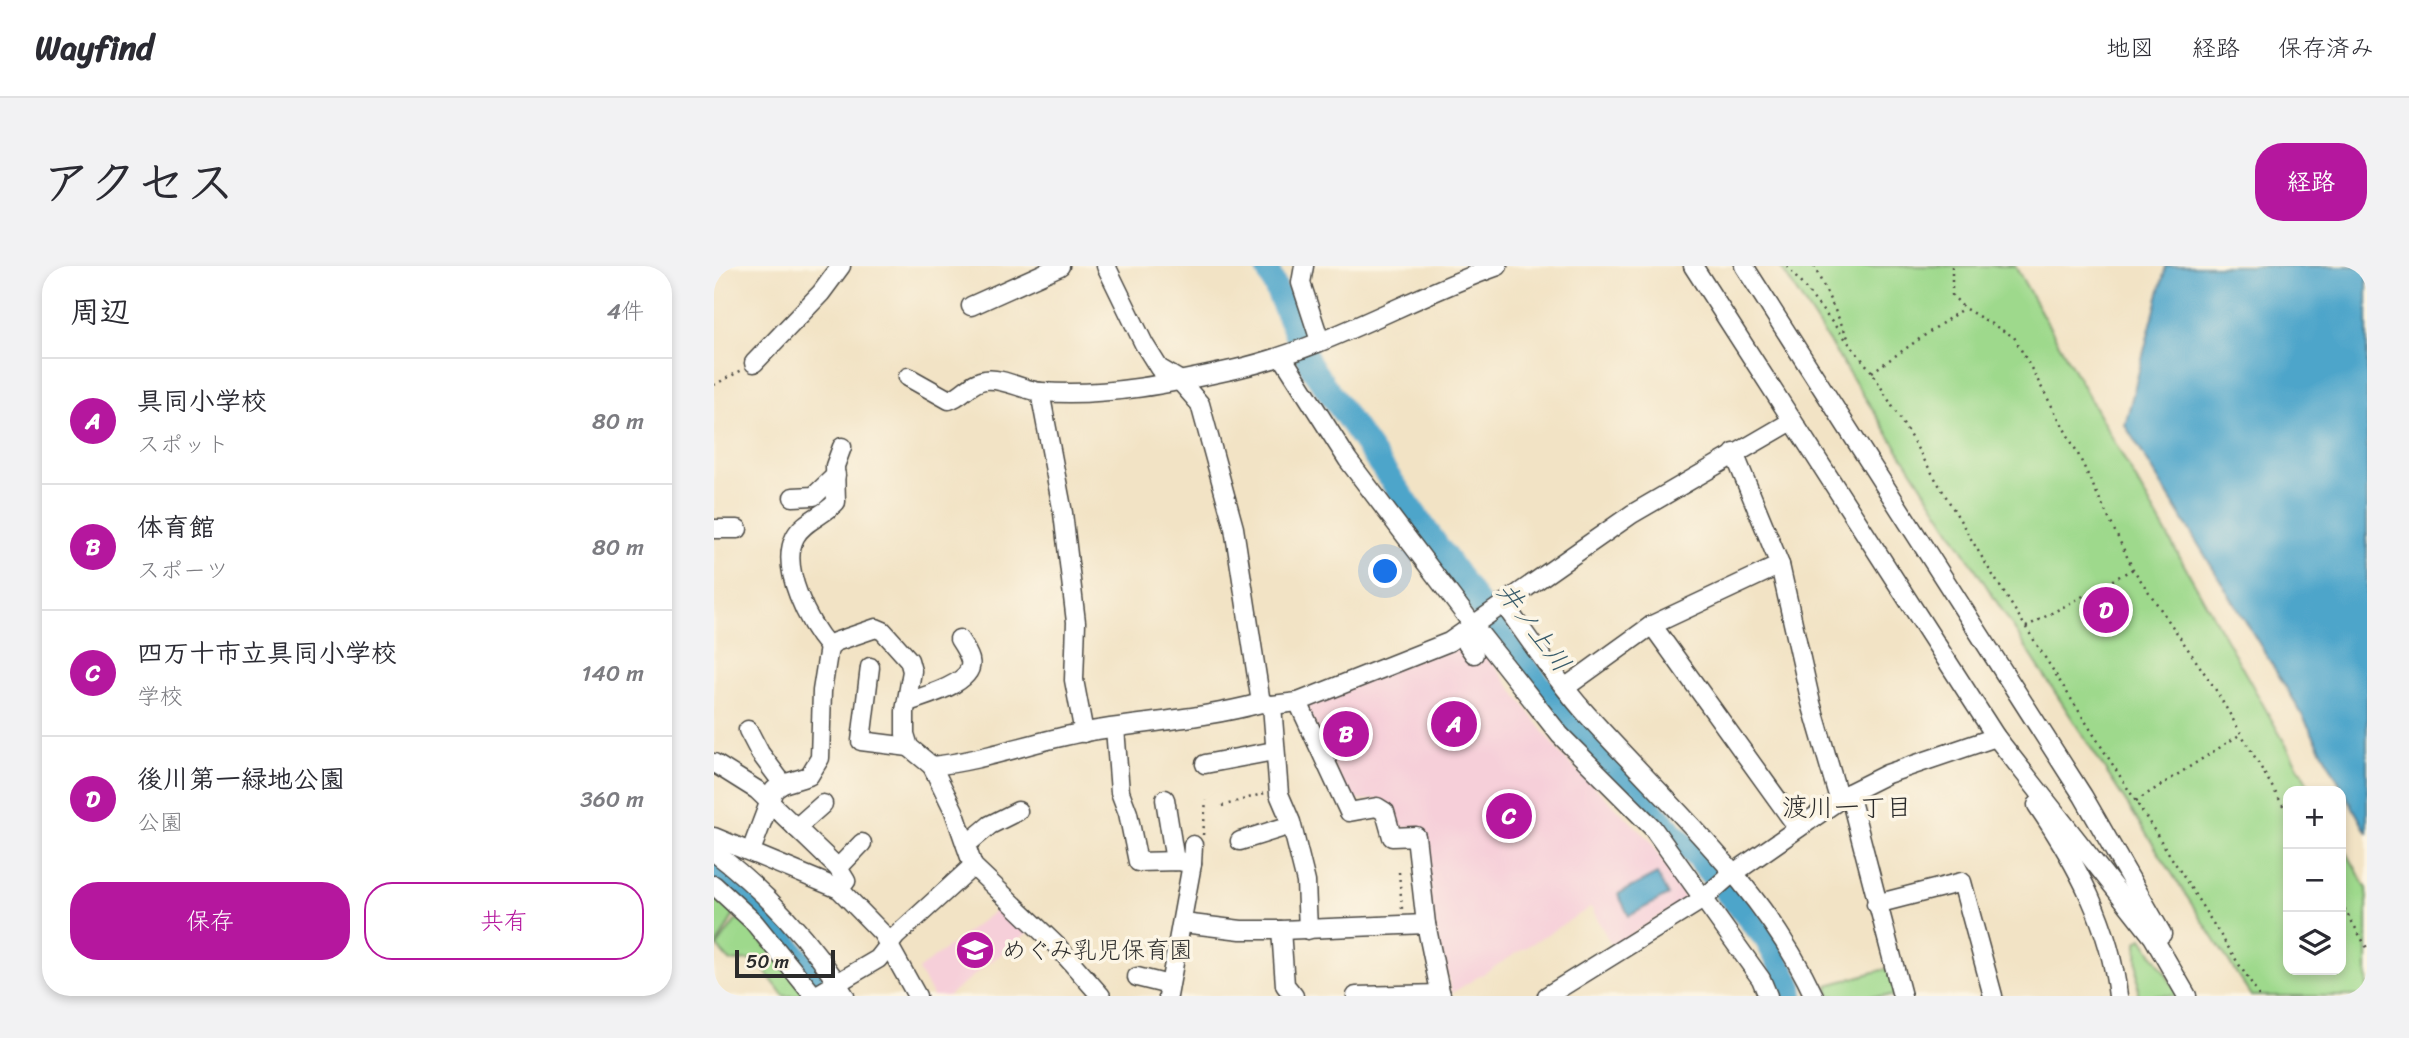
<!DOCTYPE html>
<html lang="ja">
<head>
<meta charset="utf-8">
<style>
  :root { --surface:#fff; --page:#f2f2f3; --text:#2b2b33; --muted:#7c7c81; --line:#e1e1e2; --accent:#b5179e }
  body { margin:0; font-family:Sriracha,"Klee One",sans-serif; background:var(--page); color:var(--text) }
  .controls { position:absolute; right:21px; bottom:21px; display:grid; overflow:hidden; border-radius:14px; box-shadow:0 4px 10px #0003 }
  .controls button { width:63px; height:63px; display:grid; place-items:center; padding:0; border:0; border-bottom:2px solid var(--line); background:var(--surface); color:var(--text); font:35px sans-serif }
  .scale { position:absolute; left:21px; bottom:18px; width:100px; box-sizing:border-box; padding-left:7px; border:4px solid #2b2b2b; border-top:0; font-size:19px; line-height:24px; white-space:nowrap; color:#2b2b2b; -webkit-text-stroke:5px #fcf5e5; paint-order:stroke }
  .you { position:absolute; left:672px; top:306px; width:24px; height:24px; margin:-18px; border:5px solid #fff; border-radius:50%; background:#1a73e8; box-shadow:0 0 0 10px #1a73e833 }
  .badge { display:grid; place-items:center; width:46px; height:46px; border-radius:50%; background:var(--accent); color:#fff; font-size:23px; font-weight:700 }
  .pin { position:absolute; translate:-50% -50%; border:4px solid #fff; box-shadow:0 2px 7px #0006 }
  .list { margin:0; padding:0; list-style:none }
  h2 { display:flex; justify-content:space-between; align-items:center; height:91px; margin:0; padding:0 28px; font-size:30px }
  h2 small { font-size:23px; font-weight:400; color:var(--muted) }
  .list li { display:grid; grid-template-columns:46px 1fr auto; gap:21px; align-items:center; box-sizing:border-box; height:126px; padding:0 28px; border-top:2px solid var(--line) }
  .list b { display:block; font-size:26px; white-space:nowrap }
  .list p { margin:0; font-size:23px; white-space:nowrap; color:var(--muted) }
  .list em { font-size:23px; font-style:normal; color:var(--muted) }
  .actions { display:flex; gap:14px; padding:21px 28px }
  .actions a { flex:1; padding:16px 0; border:2px solid var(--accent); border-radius:28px; text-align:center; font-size:24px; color:var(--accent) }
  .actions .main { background:var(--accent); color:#fff }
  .icon { flex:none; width:38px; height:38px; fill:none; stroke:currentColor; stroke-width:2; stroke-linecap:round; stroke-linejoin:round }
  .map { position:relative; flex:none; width:1653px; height:730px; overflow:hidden; border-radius:28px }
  header { display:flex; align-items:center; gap:42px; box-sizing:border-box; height:98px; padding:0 35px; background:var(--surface); border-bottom:2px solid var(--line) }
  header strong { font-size:33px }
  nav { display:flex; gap:38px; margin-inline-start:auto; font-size:24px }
  .intro { display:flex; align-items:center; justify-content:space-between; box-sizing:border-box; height:168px; padding:0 42px }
  h1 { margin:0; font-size:49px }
  .button { padding:18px 32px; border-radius:28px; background:var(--accent); color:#fff; font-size:24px; font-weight:700 }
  main { display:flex; gap:42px; padding:0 42px }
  aside { flex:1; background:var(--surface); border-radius:28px; box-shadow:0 4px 10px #0003 }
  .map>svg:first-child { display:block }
  .built { fill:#f6cfd9 }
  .green { fill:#9ed98c; stroke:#64825c; stroke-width:2 }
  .water { fill:#4ea5ca; stroke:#3c687a; stroke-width:2 }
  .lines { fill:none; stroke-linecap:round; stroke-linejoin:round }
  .river { stroke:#4ea5ca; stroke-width:24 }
  .minor-casing { stroke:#494742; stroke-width:21 }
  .path { stroke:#494742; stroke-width:2.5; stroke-dasharray:2 5; stroke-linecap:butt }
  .minor { stroke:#fff; stroke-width:18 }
  .labels { text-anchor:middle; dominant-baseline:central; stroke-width:7; stroke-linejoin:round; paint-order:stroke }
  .poi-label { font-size:24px; fill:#2b2b2b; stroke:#fcf5e5; text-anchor:start }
  .water-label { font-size:26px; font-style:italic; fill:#395c6b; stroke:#fcf5e5 }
  .neighbourhood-label { font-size:26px; fill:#2b2b2b; stroke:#fcf5e5 }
</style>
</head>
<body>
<header>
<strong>Wayfind</strong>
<nav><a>地図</a><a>経路</a><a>保存済み</a></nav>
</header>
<div class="intro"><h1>アクセス</h1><a class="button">経路</a></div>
<main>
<aside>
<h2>周辺<small>4件</small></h2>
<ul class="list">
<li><span class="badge">A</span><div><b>具同小学校</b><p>スポット</p></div><em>80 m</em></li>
<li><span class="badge">B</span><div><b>体育館</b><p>スポーツ</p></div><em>80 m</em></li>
<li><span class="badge">C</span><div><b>四万十市立具同小学校</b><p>学校</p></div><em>140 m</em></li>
<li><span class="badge">D</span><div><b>後川第一緑地公園</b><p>公園</p></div><em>360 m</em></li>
</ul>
<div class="actions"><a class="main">保存</a><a>共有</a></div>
</aside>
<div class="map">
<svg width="1653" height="730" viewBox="0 0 1653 730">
  <rect width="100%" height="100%" fill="#fcf5e5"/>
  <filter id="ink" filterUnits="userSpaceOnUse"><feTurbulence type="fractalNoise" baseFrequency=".0143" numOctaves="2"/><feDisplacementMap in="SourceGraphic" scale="14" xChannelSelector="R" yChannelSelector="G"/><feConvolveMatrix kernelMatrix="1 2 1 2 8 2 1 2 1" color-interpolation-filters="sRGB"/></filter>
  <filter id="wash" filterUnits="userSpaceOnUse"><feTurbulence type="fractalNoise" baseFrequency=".00686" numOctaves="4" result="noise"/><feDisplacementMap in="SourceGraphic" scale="28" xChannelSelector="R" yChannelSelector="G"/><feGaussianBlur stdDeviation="1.57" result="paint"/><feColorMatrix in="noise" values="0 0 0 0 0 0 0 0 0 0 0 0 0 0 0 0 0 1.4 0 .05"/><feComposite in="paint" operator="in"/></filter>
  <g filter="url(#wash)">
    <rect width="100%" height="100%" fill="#f2e3c5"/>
    <g class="built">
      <polygon points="758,369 847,489 936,574 972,633 898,681 877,641 738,727 718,653 705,562 681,561 677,538 666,533 636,535 592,440"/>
      <polygon points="291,637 317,664 234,730 219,730 204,704"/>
    </g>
    <g class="green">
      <polygon points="1066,0 1301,0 1598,525 1574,525 1574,704 1627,704 1627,576 1653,623 1653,730 1537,730"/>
      <polygon points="0,627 22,645 0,684"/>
      <polygon points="22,654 31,655 90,725 87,730 70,730 42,694 16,695 3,681"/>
      <polygon points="1428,672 1466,730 1424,729 1423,676"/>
      <polygon points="1175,702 1182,730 1115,730 1114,719"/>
    </g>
    <g class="water">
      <polygon points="1452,0 1653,0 1653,567 1581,436 1411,159"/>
      <polygon points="943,608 954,629 915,650 904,628"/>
    </g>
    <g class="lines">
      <g class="river">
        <polyline points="552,0 596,99 782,363 856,457 984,593 1052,673 1077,720 1078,730"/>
        <polyline points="0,606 62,664 97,708 110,712 119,730"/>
      </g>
    </g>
  </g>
  <g filter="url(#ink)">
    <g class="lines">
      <g class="minor-casing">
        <g id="minor">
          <polyline points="392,0 430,78 445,102 465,114 486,138 520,262 547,437"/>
          <polyline points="590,0 587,17 606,75"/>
          <polyline points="979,0 1282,471 1439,671 1473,730"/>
          <polyline points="1030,0 1369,530 1448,668"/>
          <polyline points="257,40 346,0"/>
          <polyline points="569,92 634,194 759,359 846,469 938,561 1047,713 1054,730"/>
          <polyline points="40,97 107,27 127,0"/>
          <path d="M194 111 235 134C249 130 257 115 271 114 289 111 310 125 328 126 393 131 459 117 522 103 614 82 696 31 784 0"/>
          <polyline points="326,126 349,247 362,356 360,414 370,467"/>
          <polyline points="1020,187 1066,299 1097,437 1125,533"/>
          <polyline points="79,231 100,230 122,209"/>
          <polyline points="0,263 24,263"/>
          <path d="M789 337C815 373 840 411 869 444 950 536 1048 617 1100 730"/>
          <polyline points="938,359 1084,562"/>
          <polyline points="747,369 760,388"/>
          <path d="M115 381C95 358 65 302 81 271 89 255 111 249 122 236L121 200 128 181"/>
          <polyline points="156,401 147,475 195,481"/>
          <polyline points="852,421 938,359 1066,299"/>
          <path d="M194 436C210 430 262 417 256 394 254 387 249 379 245 373"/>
          <polyline points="584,436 635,546 663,541 671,546 678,571 702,570 712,658 727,730"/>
          <polyline points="558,439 584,436 735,376 918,248 1078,155"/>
          <polyline points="401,462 406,526 414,547 424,596 465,595 478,598 454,730"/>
          <polyline points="34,464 46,487 69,518"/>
          <polyline points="0,497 43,524 124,602 132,615 125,623"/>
          <polyline points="491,498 560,485"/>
          <polyline points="1135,527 1188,730"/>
          <polyline points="451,533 461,595"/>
          <path d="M1323 539C1363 598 1396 659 1404 730"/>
          <polyline points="82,562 109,538"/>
          <polyline points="0,571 125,623 168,667 203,730"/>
          <polyline points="526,575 577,559"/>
          <polyline points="252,579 276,559 304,545"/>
          <polyline points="37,585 60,524 69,518 95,510 106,492 108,425 115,381 121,376 162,362 169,365 195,394 198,405 191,445 191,468 195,481 218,500"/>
          <path d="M0 586C50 624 99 676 131 730"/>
          <polyline points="478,598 479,579"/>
          <polyline points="124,602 148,577"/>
          <polyline points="0,619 39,655 100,730"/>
          <polyline points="1162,638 1248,616 1279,730"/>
          <polyline points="469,657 527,664 567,664 712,658"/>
          <polyline points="567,664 571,719 580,730"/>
          <polyline points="423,711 455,719"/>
          <polyline points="101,730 164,693 182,670 259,600"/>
          <path d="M387 730 343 680 259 600 240 545 218 500C270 495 319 475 371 466 430 456 488 453 547 437L558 439 565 528 577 556 592 616 594 664"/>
          <polyline points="642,730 727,728"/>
          <polyline points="833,730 989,633 1014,611 1135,527 1173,508 1282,471"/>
        </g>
      </g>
      <g class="path">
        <polyline points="1073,0 1158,106 1275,303 1545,730"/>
        <polyline points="1100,0 1136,76"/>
        <polyline points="1238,0 1238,29 1250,42 1300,71 1363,186 1419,303 1500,421 1574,548"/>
        <polyline points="1158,106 1250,42"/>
        <polyline points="0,119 28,104"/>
        <polyline points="1312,361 1419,303"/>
        <polyline points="1422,535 1527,468"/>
        <polyline points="508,540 551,527"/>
        <polyline points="489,569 492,534"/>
        <polyline points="685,606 688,643"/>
        <polyline points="1627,637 1653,682"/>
        <polyline points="1651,730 1653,729"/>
      </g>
      <use href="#minor" class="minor"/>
    </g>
  </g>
  <defs>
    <g id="school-disc" transform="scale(2.0125)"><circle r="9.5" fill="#b5179e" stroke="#fcf5e5"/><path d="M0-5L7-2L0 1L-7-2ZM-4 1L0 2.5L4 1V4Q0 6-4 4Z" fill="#fff"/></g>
  </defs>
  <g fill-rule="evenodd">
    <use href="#school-disc" x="261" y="684"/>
  </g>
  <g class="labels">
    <g class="poi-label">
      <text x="288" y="684">めぐみ乳児保育園</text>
    </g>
    <g class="water-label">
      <text transform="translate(820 361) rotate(53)">井ノ上川</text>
    </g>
    <g class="neighbourhood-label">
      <text x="1133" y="541">渡川一丁目</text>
    </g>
  </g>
</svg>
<div class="controls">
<button>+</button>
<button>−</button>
<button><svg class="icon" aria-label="layers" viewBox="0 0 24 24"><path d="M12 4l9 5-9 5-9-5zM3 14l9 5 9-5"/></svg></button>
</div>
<div class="scale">50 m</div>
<div class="you"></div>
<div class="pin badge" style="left:740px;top:458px">A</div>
<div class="pin badge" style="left:632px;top:468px">B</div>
<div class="pin badge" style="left:795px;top:550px">C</div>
<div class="pin badge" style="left:1392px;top:344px">D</div>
</div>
</main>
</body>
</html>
